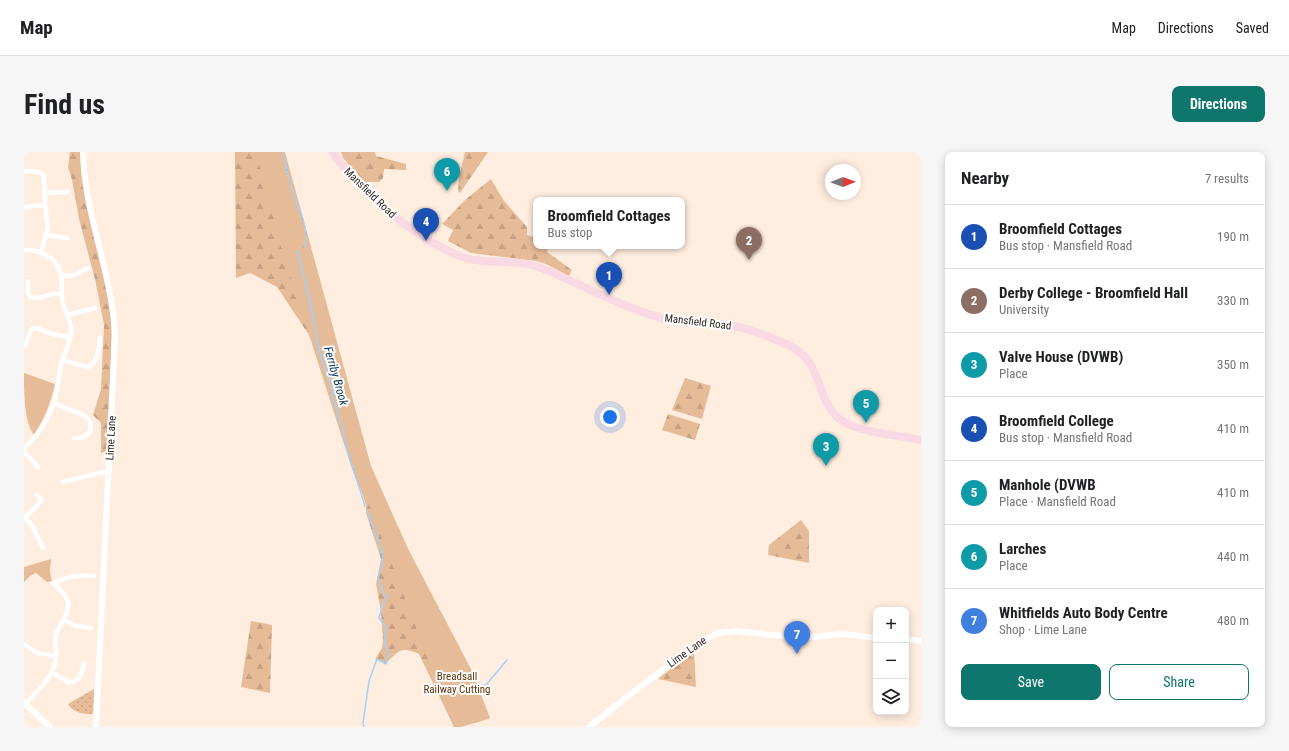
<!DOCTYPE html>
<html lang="en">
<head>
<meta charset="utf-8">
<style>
  :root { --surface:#fff; --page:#f6f6f6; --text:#202124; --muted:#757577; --line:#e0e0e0; --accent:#0f766e }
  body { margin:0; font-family:"Roboto Condensed",sans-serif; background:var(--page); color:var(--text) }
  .controls { position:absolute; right:12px; bottom:12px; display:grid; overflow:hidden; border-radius:8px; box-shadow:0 2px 10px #0003 }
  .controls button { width:36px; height:36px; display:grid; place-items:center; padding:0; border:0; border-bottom:1px solid var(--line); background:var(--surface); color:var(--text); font:20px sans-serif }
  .compass { position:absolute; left:801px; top:12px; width:36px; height:36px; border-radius:50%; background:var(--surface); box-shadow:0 2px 10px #0003; rotate:89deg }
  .you { position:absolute; left:586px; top:265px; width:14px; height:14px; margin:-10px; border:3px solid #fff; border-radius:50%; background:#1a73e8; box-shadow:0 0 0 6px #1a73e833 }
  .badge { display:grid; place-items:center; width:26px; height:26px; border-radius:50%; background:var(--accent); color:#fff; font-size:13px; font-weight:700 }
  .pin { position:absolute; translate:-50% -33px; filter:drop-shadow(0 1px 2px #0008) }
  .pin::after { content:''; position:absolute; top:21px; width:14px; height:12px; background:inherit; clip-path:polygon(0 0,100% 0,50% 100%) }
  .popup { position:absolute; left:509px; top:45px; width:152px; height:52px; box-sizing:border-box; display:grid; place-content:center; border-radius:8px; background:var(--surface); filter:drop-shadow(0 1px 3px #0005); font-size:13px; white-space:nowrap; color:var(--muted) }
  .popup b { font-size:15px; color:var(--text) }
  .popup::after { content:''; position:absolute; left:50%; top:100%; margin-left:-8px; border:8px solid transparent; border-top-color:var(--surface) }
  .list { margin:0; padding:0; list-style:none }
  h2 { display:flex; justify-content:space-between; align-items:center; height:52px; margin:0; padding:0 16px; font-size:17px }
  h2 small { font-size:13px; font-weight:400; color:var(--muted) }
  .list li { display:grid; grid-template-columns:26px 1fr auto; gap:12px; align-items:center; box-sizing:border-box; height:64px; padding:0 16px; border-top:1px solid var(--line) }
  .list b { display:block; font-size:15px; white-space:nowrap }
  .list p { margin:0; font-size:13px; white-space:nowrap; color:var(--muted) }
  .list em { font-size:13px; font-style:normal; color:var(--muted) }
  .actions { display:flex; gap:8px; padding:12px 16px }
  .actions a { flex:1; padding:9px 0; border:1px solid var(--accent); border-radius:8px; text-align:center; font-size:14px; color:var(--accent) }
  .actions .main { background:var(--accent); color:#fff }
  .icon { flex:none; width:22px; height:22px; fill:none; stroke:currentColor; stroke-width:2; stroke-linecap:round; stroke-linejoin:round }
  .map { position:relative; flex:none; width:897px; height:575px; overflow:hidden; border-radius:8px }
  header { display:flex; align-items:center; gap:24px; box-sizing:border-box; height:56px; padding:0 20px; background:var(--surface); border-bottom:1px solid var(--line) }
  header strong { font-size:19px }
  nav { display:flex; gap:22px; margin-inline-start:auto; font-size:14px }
  .intro { display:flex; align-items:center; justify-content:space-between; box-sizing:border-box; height:96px; padding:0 24px }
  h1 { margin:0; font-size:28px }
  .button { padding:10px 18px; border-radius:8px; background:var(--accent); color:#fff; font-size:14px; font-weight:700 }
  main { display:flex; gap:24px; padding:0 24px }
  aside { flex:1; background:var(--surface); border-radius:8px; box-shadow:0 2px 10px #0003 }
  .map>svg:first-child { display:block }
  .grass { fill:url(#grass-dots) }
  .forest { fill:url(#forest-firs) }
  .park { fill:#e6bb98 }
  .water { fill:url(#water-ripples) }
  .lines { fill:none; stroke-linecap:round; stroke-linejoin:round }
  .stream { stroke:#a1d1fd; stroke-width:1.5 }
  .minor { stroke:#fff; stroke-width:4.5 }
  .tertiary { stroke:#fff; stroke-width:6 }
  .primary { stroke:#f8d9e4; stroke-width:8 }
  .labels { text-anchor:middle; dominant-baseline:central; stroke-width:4; stroke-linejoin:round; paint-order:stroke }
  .street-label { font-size:11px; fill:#2f2721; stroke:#fff }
  .park-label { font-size:11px; fill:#5a3109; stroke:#fff }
  .water-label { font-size:12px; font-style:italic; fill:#013153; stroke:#fff }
</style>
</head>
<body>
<header>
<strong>Map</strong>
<nav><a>Map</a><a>Directions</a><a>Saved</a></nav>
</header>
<div class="intro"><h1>Find us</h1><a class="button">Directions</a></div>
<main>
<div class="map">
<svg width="897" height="575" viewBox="0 0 897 575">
  <defs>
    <pattern id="grass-dots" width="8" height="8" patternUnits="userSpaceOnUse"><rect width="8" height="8" fill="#e6bb98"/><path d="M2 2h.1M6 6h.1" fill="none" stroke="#c6a183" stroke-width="1.8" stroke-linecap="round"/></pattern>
    <pattern id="forest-firs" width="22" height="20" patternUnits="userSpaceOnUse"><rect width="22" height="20" fill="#e6bb98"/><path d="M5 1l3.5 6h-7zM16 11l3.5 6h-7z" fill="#c6a183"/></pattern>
    <pattern id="water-ripples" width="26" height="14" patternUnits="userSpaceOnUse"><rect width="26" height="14" fill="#a1d1fd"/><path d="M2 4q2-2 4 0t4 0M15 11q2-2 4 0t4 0" fill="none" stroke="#8bb3d9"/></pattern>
  </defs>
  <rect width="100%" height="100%" fill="#ffeddf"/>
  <path class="grass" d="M70 537 69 562C59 562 49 561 44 552Z"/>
  <g class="forest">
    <polygon points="46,0 57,0 88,165 84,299 77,301 77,271 69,263 77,237 80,173 71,127 55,67 48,28 44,15"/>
    <path d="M211 0H255L351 334 450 523 465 567 436 575H430L395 502C376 493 374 500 361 512L351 507 358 496 359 489 357 460 352 432 357 407 342 361V353L291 192 253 135 226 121 212 126Z"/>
    <polygon points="317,0 351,0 352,4 382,12 382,18 360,17 359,26 355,30 341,30 319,6"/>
    <polygon points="441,0 464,0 436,41 434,39 435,25"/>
    <polygon points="467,27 480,49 503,75 503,83 512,86 512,94 525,94 523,100 548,118 545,124 522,112 512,109 447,101 424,89 429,78 418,72 441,48"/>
    <polygon points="661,226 687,234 678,267 648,258"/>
    <polygon points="644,262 676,272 671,288 638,278"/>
    <polygon points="777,368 785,379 785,411 744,403 745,393"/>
    <polygon points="227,469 248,473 246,541 217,535"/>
    <polygon points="670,498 672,535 634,527"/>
  </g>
  <g class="park">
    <polygon points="232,0 261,0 347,314 386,401 449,522 466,566 436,575 430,575 345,352 343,352 329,320 256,92"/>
    <path d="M0 221 31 232C26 253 21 265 10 283 0 270 0 240 0 221Z"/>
    <polygon points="27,407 26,420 28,429 23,430 12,421 6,424 0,430 0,415"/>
  </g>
  <path class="water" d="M258 0H259C262 10 264 20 266 30 270 44 292 87 279 97V95C289 85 268 43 265 30 262 20 260 10 258 0Z"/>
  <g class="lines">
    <g class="stream">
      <polyline points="273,98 285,145 295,198 309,241 309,246 319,278 321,291 341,354"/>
      <polyline points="452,534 462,533 483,508"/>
      <polyline points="340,575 339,571 345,529 353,507 362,512 365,502 361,492 362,475 355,466 359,452 362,446 357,435 354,425 358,412 359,403 343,358"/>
    </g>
    <g class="minor">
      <polyline points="0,19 15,20 20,23 21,52 24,75 17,101"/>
      <polyline points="21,41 43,40"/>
      <polyline points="0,55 21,53"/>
      <polyline points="21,83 43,86"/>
      <path d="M0 98C15 97 32 105 36 120 39 129 37 139 38 148 40 158 47 167 47 177 48 189 40 201 37 212 35 220 35 228 33 236 30 260 17 280 0 297"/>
      <polyline points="37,124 50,123 64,116"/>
      <polyline points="4,129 4,141 6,145 15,146 28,142 38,142"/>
      <polyline points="43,163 71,156"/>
      <polyline points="1,193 8,177 12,176 17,177 27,182 46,185"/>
      <path d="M38 208 63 215C74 212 75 197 76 186"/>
      <path d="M30 251C35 253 39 256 44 257 54 261 71 264 66 279 63 286 56 286 50 286"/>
      <polyline points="0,300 14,315"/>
      <polyline points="39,330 79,320 85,321"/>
      <polyline points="0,365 9,375 19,396"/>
      <polyline points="1,366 18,348 13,343"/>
      <polyline points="40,468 52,474 67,476"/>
      <polyline points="0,492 13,501 32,504"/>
      <polyline points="29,521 44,530 49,530 56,525 60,512"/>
      <path d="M1 552C14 538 31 525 32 504 32 497 30 490 32 483 36 470 49 459 42 445 39 440 33 436 30 431 43 424 55 423 70 424"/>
    </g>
    <g class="tertiary">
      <path d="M59 0C60 63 89 122 91 185L72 575"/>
      <polyline points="882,487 897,489"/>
      <polyline points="0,551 26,575"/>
      <polyline points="565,575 599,548 674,491 694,481 711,479 777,486 821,482 852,486"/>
    </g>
    <path class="primary" d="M309 0C314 9 321 17 328 24 353 51 379 74 411 92 422 98 433 104 445 107 469 112 494 107 517 116 560 133 600 157 645 168 662 172 679 170 697 172 718 174 742 183 762 192 803 210 788 246 817 268 835 281 875 283 897 288"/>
  </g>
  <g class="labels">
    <g class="street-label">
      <text transform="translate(346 41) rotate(44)">Mansfield Road</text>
      <text transform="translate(674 170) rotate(7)">Mansfield Road</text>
      <text transform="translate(87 286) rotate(-87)">Lime Lane</text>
      <text transform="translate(663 500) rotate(-35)">Lime Lane</text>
    </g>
    <g class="park-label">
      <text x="433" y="524">Breadsall<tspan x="433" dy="13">Railway Cutting</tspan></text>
    </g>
    <g class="water-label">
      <text transform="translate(312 224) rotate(74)">Ferriby Brook</text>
    </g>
  </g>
</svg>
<div class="controls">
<button>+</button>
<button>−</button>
<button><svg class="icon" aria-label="layers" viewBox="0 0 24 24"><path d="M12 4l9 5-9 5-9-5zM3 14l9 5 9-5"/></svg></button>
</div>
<svg class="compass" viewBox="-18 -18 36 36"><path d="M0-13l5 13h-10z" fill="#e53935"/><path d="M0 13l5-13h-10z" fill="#757577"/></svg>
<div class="you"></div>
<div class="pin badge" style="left:585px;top:143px;background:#1a4fb4">1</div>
<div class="popup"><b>Broomfield Cottages</b>Bus stop</div>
<div class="pin badge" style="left:725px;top:108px;background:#8d6e63">2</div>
<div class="pin badge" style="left:802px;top:314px;background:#0f9aa8">3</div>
<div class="pin badge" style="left:402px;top:89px;background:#1a4fb4">4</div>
<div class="pin badge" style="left:842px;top:271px;background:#0f9aa8">5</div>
<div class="pin badge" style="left:423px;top:39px;background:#0f9aa8">6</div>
<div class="pin badge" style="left:773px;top:502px;background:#3f7fe0">7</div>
</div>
<aside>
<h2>Nearby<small>7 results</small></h2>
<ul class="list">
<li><span class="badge" style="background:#1a4fb4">1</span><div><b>Broomfield Cottages</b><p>Bus stop · Mansfield Road</p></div><em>190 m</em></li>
<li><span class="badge" style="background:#8d6e63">2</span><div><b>Derby College - Broomfield Hall</b><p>University</p></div><em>330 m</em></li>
<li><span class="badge" style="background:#0f9aa8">3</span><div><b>Valve House (DVWB)</b><p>Place</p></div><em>350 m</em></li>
<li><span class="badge" style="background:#1a4fb4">4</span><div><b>Broomfield College</b><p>Bus stop · Mansfield Road</p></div><em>410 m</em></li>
<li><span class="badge" style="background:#0f9aa8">5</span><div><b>Manhole (DVWB</b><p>Place · Mansfield Road</p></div><em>410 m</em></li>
<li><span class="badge" style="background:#0f9aa8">6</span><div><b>Larches</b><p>Place</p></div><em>440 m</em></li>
<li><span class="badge" style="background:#3f7fe0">7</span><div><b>Whitfields Auto Body Centre</b><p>Shop · Lime Lane</p></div><em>480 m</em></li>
</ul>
<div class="actions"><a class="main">Save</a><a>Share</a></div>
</aside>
</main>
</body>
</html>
